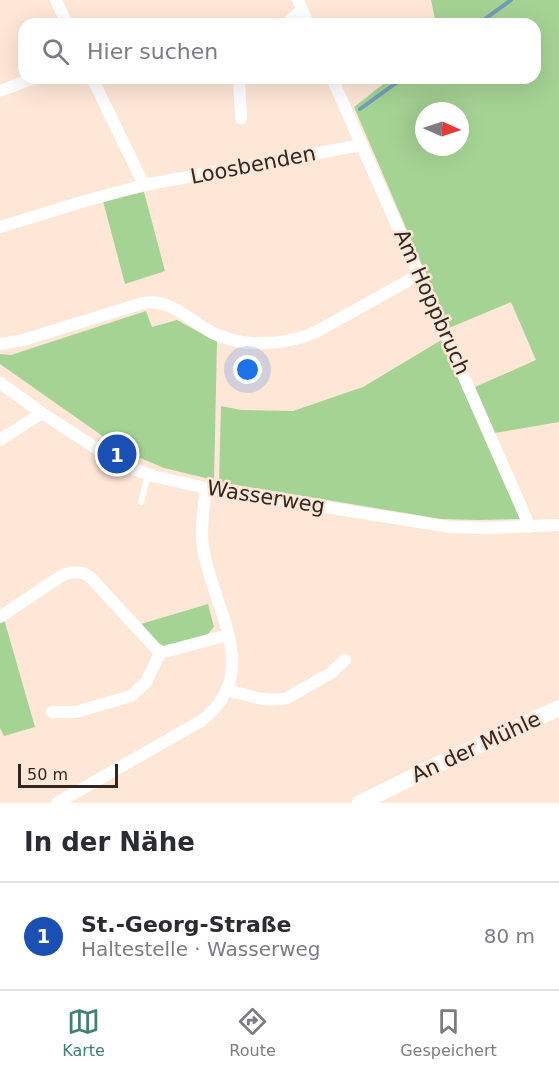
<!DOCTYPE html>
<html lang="de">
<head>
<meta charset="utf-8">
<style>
  :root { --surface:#fff; --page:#f2f2f3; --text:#2b2b33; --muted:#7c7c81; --line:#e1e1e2; --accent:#3f8070 }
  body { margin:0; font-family:"DejaVu Sans",sans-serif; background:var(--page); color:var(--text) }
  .compass { position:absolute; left:415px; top:102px; width:54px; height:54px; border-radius:50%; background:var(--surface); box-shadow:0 6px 24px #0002; rotate:93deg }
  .scale { position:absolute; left:18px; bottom:15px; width:100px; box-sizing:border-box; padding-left:6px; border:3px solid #302721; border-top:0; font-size:16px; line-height:21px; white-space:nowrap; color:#302721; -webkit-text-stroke:4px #fee7d7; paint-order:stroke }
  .you { position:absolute; left:248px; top:370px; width:21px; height:21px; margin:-15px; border:4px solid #fff; border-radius:50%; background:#1a73e8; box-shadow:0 0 0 9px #1a73e833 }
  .badge { display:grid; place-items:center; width:39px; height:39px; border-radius:50%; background:var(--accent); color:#fff; font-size:20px; font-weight:700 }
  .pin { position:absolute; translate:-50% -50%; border:3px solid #fff; box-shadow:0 2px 6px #0006 }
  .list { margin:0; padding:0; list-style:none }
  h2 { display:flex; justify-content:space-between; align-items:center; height:78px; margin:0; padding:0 24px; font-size:26px }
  h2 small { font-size:20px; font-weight:400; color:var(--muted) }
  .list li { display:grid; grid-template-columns:39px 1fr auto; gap:18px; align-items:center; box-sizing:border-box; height:108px; padding:0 24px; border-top:2px solid var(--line) }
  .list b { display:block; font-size:22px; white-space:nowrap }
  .list p { margin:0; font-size:20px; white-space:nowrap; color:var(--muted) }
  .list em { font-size:20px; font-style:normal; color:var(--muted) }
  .icon { flex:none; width:33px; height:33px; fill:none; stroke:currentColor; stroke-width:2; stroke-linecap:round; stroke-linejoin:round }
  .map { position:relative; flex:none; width:559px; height:803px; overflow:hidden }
  .search { position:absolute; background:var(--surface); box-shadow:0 6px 24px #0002; left:18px; right:18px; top:18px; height:66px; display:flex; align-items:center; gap:15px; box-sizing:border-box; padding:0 21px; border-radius:18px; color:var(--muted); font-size:22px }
  .sheet { height:186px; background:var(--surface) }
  nav { display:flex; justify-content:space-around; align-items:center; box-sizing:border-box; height:84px; border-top:2px solid var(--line); background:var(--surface); font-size:16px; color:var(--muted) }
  nav a { display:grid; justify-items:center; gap:3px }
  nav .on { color:var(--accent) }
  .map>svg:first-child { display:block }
  .green { fill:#a5d394; fill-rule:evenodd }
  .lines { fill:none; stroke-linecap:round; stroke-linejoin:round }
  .stream { stroke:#719eba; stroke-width:4 }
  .lane { stroke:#fff; stroke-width:6 }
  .street { stroke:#fff; stroke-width:12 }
  .secondary { stroke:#fff; stroke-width:16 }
  .labels { text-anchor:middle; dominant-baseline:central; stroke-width:5; stroke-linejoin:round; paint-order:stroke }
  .street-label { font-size:21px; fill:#302721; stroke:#fee7d7 }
</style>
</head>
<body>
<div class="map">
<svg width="559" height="803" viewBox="0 0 559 803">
  <rect width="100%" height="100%" fill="#fee7d7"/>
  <g class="green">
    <path d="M431 0H559V422L495 433 475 387 536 360 511 302 449 328 354 107 391 78H535V24H436ZM424 111H460V147H424Z"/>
    <polygon points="144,192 165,271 125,284 103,201"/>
    <polygon points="146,311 152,327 177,320 217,342 214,480 164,468 131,454 101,435 0,364 0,354 11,355"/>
    <polygon points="443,339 520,519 478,520 441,519 219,482 221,406 241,410 293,411 363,387"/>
    <polygon points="208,604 214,627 207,635 164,646 158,643 141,624"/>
    <polygon points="4,619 35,727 4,736 0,728 0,622"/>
  </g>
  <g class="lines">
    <g class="stream">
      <polyline points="478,24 511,0"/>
      <polyline points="360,109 403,78"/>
    </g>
    <polyline class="lane" points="141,502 148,475"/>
    <g class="street">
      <polyline points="56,0 67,24"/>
      <polyline points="298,0 308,24"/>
      <polyline points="286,24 302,10"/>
      <polyline points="92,78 144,185"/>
      <polyline points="239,78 241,118"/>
      <polyline points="332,78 530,527"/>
      <polyline points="0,91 34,78"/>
      <polyline points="0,227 85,201 144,185 362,145"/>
      <path d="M0 344 23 340 143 303C168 298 186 317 206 329 238 349 283 346 316 332L420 274"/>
      <polyline points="0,383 42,413 105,454 123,465 153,476 206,488 450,527 484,528 559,525"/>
      <polyline points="0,440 42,413"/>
      <path d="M0 617 61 576C72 571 82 570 91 578L160 653 228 635"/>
      <path d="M227 690C247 695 267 703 287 698L331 673 345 660"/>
      <polyline points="52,712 76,712 131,696 146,682 160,653"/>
      <path d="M57 803 201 721C265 673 212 608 203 547 200 528 204 507 206 488"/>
    </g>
    <polyline class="secondary" points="360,803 439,764 559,708"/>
  </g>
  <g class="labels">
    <g class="street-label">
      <text transform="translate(253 165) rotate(-11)">Loosbenden</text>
      <text transform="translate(432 302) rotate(66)">Am Hoppbruch</text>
      <text transform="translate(266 497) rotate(9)">Wasserweg</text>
      <text transform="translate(476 747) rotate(-25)">An der Mühle</text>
    </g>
  </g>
</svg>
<svg class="compass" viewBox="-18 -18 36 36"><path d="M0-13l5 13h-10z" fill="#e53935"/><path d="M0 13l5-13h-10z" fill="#7c7c81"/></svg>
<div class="scale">50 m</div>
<div class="you"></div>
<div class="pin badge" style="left:117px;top:454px;background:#1a4fb4">1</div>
<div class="search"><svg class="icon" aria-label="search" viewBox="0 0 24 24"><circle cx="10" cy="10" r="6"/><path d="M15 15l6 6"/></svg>Hier suchen</div>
</div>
<section class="sheet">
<h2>In der Nähe<small></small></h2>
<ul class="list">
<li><span class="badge" style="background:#1a4fb4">1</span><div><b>St.-Georg-Straße</b><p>Haltestelle · Wasserweg</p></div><em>80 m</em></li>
</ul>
</section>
<nav>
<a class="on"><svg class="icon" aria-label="map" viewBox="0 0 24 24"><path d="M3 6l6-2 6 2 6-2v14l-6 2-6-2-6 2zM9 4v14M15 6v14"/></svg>Karte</a>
<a><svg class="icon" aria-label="directions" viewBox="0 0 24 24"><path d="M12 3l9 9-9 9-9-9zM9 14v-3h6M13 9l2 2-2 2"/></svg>Route</a>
<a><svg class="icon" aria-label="saved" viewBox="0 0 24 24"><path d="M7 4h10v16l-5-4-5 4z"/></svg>Gespeichert</a>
</nav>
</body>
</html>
